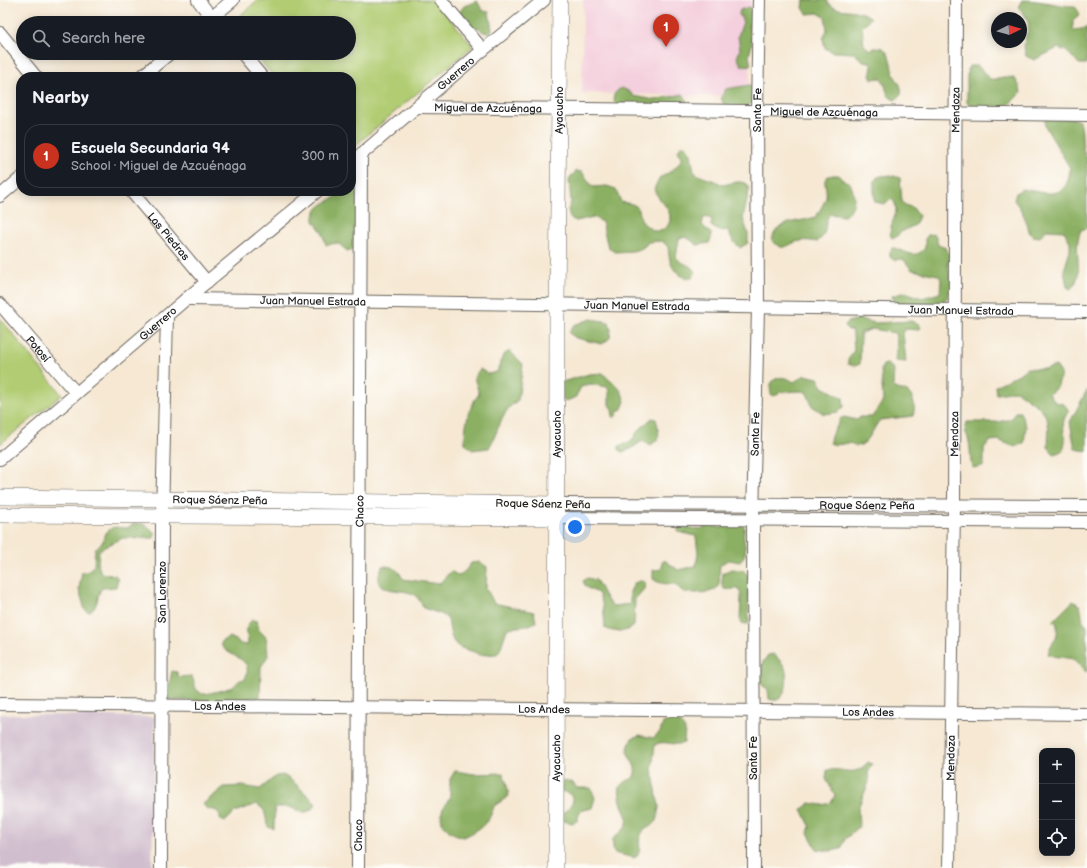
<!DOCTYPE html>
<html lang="en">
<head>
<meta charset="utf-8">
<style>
  :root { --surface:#171b24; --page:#20242c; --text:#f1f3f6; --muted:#9ea1a6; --line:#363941; --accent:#c8321e }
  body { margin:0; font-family:"Balsamiq Sans",sans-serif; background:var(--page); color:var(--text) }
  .controls { position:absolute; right:12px; bottom:12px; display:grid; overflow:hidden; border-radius:8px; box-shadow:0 2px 10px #0003 }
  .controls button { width:36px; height:36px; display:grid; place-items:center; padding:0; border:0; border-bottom:1px solid var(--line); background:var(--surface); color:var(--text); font:20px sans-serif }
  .compass { position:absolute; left:991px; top:12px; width:36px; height:36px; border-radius:50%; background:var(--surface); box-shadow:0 2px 10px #0003; rotate:85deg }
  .you { position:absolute; left:575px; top:527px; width:14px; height:14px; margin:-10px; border:3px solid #fff; border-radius:50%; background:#1a73e8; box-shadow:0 0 0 6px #1a73e833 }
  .badge { display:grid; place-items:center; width:26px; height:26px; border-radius:50%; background:var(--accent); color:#fff; font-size:13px; font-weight:700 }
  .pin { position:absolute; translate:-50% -33px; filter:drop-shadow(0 1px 2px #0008) }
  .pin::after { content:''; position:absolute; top:21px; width:14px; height:12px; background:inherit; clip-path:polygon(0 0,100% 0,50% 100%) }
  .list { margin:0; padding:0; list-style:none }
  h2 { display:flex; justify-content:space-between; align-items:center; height:52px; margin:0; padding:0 16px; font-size:17px }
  h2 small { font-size:13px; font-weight:400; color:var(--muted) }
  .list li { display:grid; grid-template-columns:26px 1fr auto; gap:12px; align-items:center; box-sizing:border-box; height:64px; margin:0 8px 8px; padding:0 8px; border:1px solid var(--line); border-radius:16px }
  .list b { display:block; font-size:15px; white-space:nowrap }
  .list p { margin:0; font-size:13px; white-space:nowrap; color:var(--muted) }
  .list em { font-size:13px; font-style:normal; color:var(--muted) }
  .icon { flex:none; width:22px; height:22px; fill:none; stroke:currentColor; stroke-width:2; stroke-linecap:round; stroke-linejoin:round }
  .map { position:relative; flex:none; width:1087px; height:868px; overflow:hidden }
  .search { position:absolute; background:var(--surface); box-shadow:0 2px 10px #0003; left:16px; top:16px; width:340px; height:44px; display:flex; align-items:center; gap:10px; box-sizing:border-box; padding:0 14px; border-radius:22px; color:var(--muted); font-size:15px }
  .panel { position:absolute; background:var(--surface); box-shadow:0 2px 10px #0003; left:16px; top:72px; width:340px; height:124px; border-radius:16px }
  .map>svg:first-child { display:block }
  .built { fill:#f4cfdd }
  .industrial { fill:#d0bdcd }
  .green { fill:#b1cc72; stroke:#667447 }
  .forest { fill:#8cb064; stroke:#546640 }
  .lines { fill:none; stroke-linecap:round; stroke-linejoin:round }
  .minor-casing { stroke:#68635c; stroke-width:14 }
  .tertiary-casing { stroke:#68635c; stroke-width:16 }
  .minor { stroke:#fff; stroke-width:12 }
  .tertiary { stroke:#fff; stroke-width:15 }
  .labels { text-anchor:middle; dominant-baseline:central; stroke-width:3; stroke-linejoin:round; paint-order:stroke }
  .street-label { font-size:11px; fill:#1c1c1c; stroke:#fdfcf7 }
</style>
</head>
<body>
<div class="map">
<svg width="1087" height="868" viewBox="0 0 1087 868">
  <rect width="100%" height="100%" fill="#fdfcf7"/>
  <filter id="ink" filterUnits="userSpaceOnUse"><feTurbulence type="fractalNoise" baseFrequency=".025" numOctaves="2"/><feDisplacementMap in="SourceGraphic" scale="8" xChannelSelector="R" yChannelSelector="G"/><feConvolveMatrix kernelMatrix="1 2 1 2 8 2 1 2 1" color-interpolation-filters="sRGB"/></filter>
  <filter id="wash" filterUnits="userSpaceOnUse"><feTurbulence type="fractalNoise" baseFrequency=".012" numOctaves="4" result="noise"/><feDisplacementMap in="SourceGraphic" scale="16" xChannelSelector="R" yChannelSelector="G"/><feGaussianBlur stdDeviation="0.9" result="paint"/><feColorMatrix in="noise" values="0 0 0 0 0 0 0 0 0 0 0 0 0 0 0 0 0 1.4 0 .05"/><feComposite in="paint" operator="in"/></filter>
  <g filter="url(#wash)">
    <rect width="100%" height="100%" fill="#f6e8d3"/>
    <polygon class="built" points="583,0 751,0 749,97 582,93"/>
    <polygon class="industrial" points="0,714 155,717 152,868 0,868"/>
    <g class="green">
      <polygon points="258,0 434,0 473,46 351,149 351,77 274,77 254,53 349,53 349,23 231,23"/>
      <polygon points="0,318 62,395 0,444"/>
    </g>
    <g class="forest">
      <path d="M804 0H827L828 4C840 14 858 6 871 18L862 27 864 45 870 50C889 40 890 60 893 73 895 79 903 85 901 93 901 96 898 98 895 100 884 97 888 86 881 78L872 79 870 75 872 66 870 62 863 61 854 53 832 52 825 48 823 39 827 30 825 17 818 13 807 14 803 8Z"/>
      <path d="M1022 0C1041 0 1057 6 1075 6L1080 14 1073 20V30L1082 29 1087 27V64H1079L1066 51 1058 48 1034 60 1026 56C1018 33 1041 30 1018 7Z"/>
      <polygon points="477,1 483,11 489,12 492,30 489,33 483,32 479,28 468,27 459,13 464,6"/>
      <polygon points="749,7 753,9 753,18 749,26 752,44 749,56 751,65 742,66 737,58 740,49 738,36 743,22 739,14 740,10"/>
      <path d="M969 66H978L990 79C1006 81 1015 68 1021 92 1011 104 1000 114 984 112 978 111 972 105 967 103V75Z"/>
      <polygon points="750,85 753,89 754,102 742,108 724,106 721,97 726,89"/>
      <path d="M622 88 630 92 633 96 655 100 683 94 687 100 685 104 617 105C610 99 614 91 622 88Z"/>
      <path d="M1045 118H1073L1080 122C1084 133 1080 149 1087 158V228L1081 230C1071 252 1087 272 1071 289L1067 287 1064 270 1070 251V242L1064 231 1046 230 1040 237 1033 236 1029 233C1027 220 1022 210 1014 200L1016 193 1022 189C1046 193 1068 202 1070 168L1045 126Z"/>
      <path d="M681 146H686L691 154 694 172C703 179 714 179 723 185 732 183 748 177 749 191L743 219 748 233V243L740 248 733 241 728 230 719 231 711 226 712 219 704 217 702 224C706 232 716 230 709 243L697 245 688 238 681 237 679 239 676 257C681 265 693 264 695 273L692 278 686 279C670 268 670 265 668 247L662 241 648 242C642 253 627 251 615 252L608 248 602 222 594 217 576 221 570 218 568 210 571 202 569 180 576 171 582 172 593 187 607 186 616 189 621 202C625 203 632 203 636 206 644 213 634 220 653 230 657 232 660 232 664 229 668 226 670 223 670 218 671 208 657 199 654 189L660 177C665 177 680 164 681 160 681 157 679 153 678 150Z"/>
      <path d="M839 175 841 179 850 183C856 196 856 208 844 216L830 214C822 224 830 232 817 242 812 241 806 240 801 241 788 242 784 255 772 240 776 219 800 223 815 217 818 214 826 200 826 197 828 185 817 174 839 175Z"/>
      <path d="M891 175 900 178 902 201 905 205 913 208 919 216 915 225 901 232 895 238 891 237C887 223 903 212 892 199L884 204 875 202C875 196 871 180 878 177 882 175 887 176 891 175Z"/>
      <path d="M358 181 356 248 347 251C338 243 339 242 326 245L322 232 314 221C312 204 334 201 343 191H351L353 182Z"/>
      <path d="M933 234 936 237 938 245 946 248 950 256 948 265 952 287 947 298 937 308 894 305 892 296 905 292 922 298 940 293 941 279 938 275 912 270 903 259 894 260 890 257V252L892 248C904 248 913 262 925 248V239L928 235Z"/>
      <polygon points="591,319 609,322 611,330 610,338 602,344 576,338 569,333 574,325"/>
      <path d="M859 319 875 323 911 321 919 324 921 328 919 330 906 329 903 333 906 362 895 361 897 343 895 333 872 329 861 333 860 364 855 366 848 364V360L854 350C853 343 854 337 852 331L847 329 845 325 848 322Z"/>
      <path d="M510 351 523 364 518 400C501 410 499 431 489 448L472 450 465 443C464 427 469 405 479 394L474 377 480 369 488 374 497 372 503 355Z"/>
      <path d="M887 364 894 369 893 387C897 390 901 389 905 391 914 394 916 408 913 416L880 420C873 427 869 445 857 446 854 446 853 443 848 443 842 444 836 446 830 443 829 434 838 428 840 419L844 417 857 420 860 417H872L883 401 881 369 883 365Z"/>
      <path d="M1056 366 1061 373 1058 386 1049 394 1055 402 1064 404 1069 411C1056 427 1071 434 1062 452L1054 454 1048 447C1049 419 1051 416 1028 399 1024 397 1019 391 1014 391 1010 391 1003 394 996 394L995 386 1019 374 1027 368 1045 369Z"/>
      <path d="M603 373C614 387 619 382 625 401L622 409 618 411 617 415 613 418 612 409 609 405V391L607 387 590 384 581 387 575 398 566 401 562 399V382L589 374Z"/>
      <path d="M805 375 818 378 823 387 843 398 844 407 838 412 824 414 812 406 807 393 803 391 780 392 777 395 772 396C767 386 773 375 785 378 788 378 792 381 794 382Z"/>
      <polygon points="1087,390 1087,451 1075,449 1070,422"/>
      <path d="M1015 412H1020L1026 426 1024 443 1015 447 998 440 990 441 984 448V466L972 468C969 455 972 443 965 431L967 422H999L1011 419Z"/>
      <path d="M652 418 656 419C659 430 662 440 650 445L642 441 631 449 622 452 619 450V446L632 441 637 432Z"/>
      <path d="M135 523 144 524 155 533 154 538H122L99 550 98 565 101 573 115 575 118 578 116 587 102 588C95 597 101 604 89 612L85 610 79 589 82 572H87L94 566 95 549 104 540V535L110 529 114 527 127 528Z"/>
      <path d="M729 523 742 524 745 528C740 538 751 552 741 560 737 563 733 560 728 560 726 561 722 564 720 565 719 571 720 578 719 584 716 596 693 592 684 593L675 584C667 584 659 584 653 579V570L662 569V561H666L678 570 696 566 698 553 696 536 678 532V527L701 529 709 525 722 528Z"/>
      <path d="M480 562 487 567 486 588 494 603 534 612 536 622 527 626 508 628C503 637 503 646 497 654L479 655C474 651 470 651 464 649 450 645 450 631 448 619L441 614 423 608C415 583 396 597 379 584V575L382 566C394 566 398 569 403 579L439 584 451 571 459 576 466 570 471 563Z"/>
      <path d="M731 569 743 570 748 575 749 623 747 624 740 623 741 595 739 589C727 588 719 596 723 573Z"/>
      <path d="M587 578 596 580C601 587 606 602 613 606L630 604V592L634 583 640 581 645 582 644 589 635 599 634 626C627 633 613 633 605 628 604 616 604 606 599 594 592 589 586 590 583 581Z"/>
      <path d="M1073 601 1080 605 1083 622 1087 626V672L1084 671C1074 652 1064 661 1048 654 1051 640 1061 639 1056 622L1053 621Z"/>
      <path d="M252 620 257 621 259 630 266 637 267 642 268 656 261 667 260 697 242 699 235 703 226 704 223 700 219 699 215 701 170 700 166 698V689L169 685 172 671 177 672 178 677 192 676 196 689 202 694C208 694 232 688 234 686 238 682 238 680 245 679 255 657 230 659 221 645L222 641 230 637 238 641 240 644 248 645C248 635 243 627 252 620Z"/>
      <path d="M773 654C777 657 783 663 785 668 789 680 786 706 769 699L768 690 761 684 760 680 763 662 768 655Z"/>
      <path d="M671 720 679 722 685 729 684 743C675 747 664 739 655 745L652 769 659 807 657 821C653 826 645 828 642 833 636 842 644 850 635 858L614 853 612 840 625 828 628 820C625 813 614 789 623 783 625 781 629 780 632 779 641 768 629 761 627 750L632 738 640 735 653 738 660 732 663 723Z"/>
      <path d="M868 762 872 764 868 773 869 782 858 808 859 827 845 839 841 849 830 851 817 849 808 833 810 826 802 809 810 803 822 805 831 803 835 795 826 779 827 770C846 767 853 779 868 762Z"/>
      <path d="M455 771 474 774 503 773 506 781 509 796 494 806C490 823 479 830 464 837 442 832 433 817 450 798V779Z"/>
      <path d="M283 775C295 781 304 793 315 802V807L307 812 303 813 290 807H275L274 829 268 827 264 810 257 804 235 812 225 822 221 820C217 807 216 812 206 808L203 804 224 787 242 786 260 789 276 776Z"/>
      <polygon points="564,780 573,783 577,788 591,788 595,798 592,808 580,811 577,821 573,823 563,821 561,815 571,806 573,800 570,794 561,791 562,781"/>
    </g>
  </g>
  <g filter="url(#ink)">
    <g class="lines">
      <g class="minor-casing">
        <g id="minor">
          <polyline points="198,0 216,23"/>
          <polyline points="441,0 483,50"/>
          <polyline points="205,23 233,0"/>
          <polyline points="0,33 36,77"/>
          <polyline points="242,53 262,77"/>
          <polyline points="141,77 170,53"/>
          <path id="s1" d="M417 107 1087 115"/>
          <path id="s2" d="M351 163 483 50 544 0"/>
          <path id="s3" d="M131 191 207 282"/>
          <polyline points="0,196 21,178"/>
          <path id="s4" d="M186 299 1087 312"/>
          <path id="s5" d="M0 304 76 393"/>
          <path id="s6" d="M0 459 186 299 317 191"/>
          <path id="s7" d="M556 504 1087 506"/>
          <polyline points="556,518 1087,522"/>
          <path id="s8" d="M0 704 1087 714"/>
          <path id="s9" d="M161 868 162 516 167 316"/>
          <path id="s10" d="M358 868 361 154"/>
          <path id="s11" d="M754 868 753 519 758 308 757 111 759 0"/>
          <path id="s12" d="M949 868 954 506 956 0"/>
        </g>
      </g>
      <g class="tertiary-casing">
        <g id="tertiary">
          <path id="s13" d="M0 497 556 504"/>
          <polyline points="0,515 556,518"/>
          <path id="s14" d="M556 868 557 305 560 0"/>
        </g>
      </g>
      <use href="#minor" class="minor"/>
      <use href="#tertiary" class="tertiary"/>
    </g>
  </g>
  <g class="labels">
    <g class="street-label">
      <text stroke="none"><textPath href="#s2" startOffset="138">Guerrero</textPath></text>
      <text stroke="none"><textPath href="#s1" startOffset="71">Miguel de Azcuénaga</textPath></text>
      <text stroke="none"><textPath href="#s14" startOffset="758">Ayacucho</textPath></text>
      <text stroke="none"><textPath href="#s11" startOffset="758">Santa Fe</textPath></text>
      <text stroke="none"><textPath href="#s12" startOffset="758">Mendoza</textPath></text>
      <text stroke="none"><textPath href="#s1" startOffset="407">Miguel de Azcuénaga</textPath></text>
      <text stroke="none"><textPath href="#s3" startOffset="59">Las Piedras</textPath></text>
      <text stroke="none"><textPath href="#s4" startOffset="127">Juan Manuel Estrada</textPath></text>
      <text stroke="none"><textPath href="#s4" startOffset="451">Juan Manuel Estrada</textPath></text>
      <text stroke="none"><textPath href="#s4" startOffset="775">Juan Manuel Estrada</textPath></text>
      <text stroke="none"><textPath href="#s6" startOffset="208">Guerrero</textPath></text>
      <text stroke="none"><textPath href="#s5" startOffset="59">Potosí</textPath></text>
      <text stroke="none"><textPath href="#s14" startOffset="434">Ayacucho</textPath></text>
      <text stroke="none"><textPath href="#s11" startOffset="434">Santa Fe</textPath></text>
      <text stroke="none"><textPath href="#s12" startOffset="434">Mendoza</textPath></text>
      <text stroke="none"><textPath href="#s13" startOffset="220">Roque Sáenz Peña</textPath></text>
      <text transform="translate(543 504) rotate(1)">Roque Sáenz Peña</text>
      <text stroke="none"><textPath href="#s7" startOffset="311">Roque Sáenz Peña</textPath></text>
      <text stroke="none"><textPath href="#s10" startOffset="357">Chaco</textPath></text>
      <text stroke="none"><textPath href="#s9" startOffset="276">San Lorenzo</textPath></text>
      <text stroke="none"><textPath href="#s8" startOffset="220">Los Andes</textPath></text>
      <text stroke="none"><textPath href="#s8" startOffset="544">Los Andes</textPath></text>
      <text stroke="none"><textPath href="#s8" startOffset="868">Los Andes</textPath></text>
      <text stroke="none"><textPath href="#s14" startOffset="110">Ayacucho</textPath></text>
      <text transform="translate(753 758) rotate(-90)">Santa Fe</text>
      <text stroke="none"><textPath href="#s12" startOffset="110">Mendoza</textPath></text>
      <text stroke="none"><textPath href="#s10" startOffset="33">Chaco</textPath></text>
    </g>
  </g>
</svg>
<div class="controls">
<button>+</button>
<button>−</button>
<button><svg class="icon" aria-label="locate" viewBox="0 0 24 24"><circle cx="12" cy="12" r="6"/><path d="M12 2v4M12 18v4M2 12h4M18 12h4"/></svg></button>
</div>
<svg class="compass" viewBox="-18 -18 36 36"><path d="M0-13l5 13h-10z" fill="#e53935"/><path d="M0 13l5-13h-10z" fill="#9ea1a6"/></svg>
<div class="you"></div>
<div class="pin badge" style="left:666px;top:47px">1</div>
<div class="search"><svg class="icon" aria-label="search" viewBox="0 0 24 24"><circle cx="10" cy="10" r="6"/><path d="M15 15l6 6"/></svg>Search here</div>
<section class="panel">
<h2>Nearby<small></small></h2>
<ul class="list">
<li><span class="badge">1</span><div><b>Escuela Secundaria 94</b><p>School · Miguel de Azcuénaga</p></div><em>300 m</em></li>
</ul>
</section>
</div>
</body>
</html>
